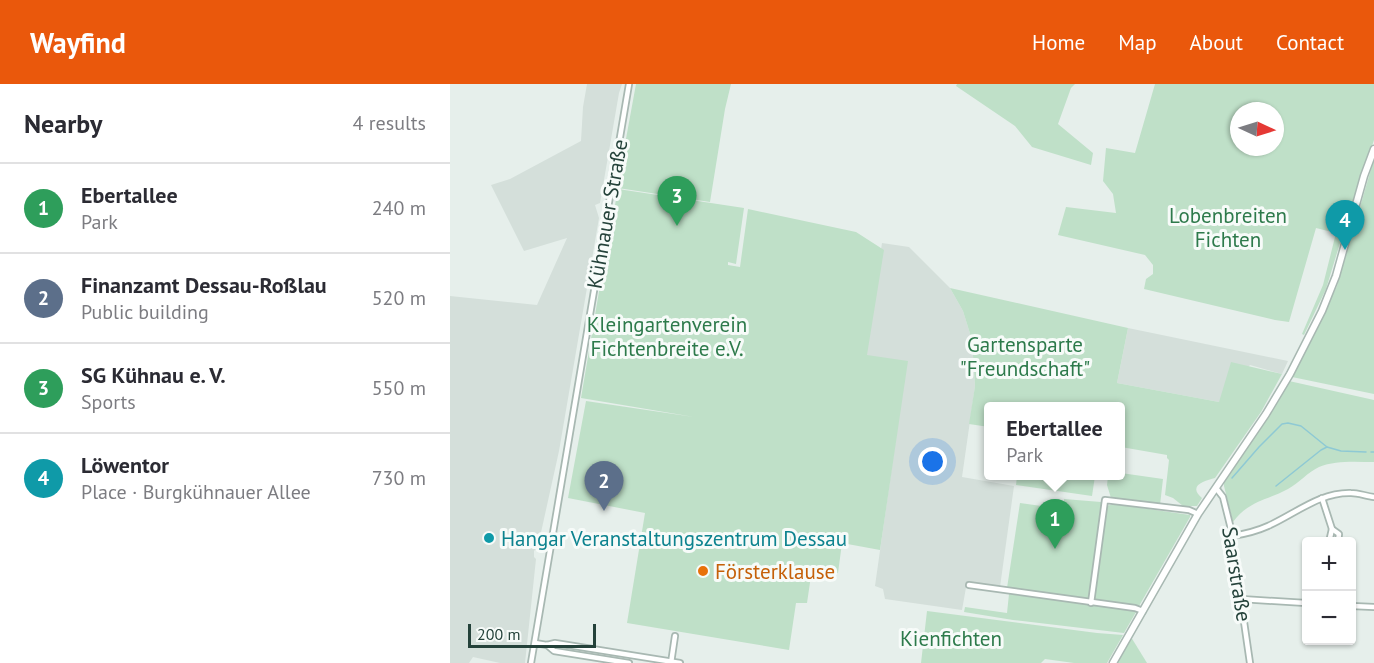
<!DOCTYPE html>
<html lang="en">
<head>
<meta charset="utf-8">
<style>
  :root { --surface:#fff; --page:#f2f2f3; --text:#2b2b33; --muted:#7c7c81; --line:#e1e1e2; --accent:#ea580c }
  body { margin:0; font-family:"PT Sans",sans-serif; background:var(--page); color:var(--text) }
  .controls { position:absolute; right:18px; bottom:18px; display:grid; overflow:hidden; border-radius:6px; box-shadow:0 2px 4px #0004 }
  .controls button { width:54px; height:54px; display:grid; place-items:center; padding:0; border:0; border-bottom:2px solid var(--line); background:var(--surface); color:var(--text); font:30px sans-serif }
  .compass { position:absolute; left:780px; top:18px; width:54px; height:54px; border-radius:50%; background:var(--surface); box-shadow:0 2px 4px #0004; rotate:94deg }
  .scale { position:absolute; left:18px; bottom:15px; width:128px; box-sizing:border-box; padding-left:6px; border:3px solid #24423a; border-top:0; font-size:16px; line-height:21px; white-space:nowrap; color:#24423a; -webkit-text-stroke:4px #f7fbf9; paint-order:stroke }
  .you { position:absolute; left:483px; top:378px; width:21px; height:21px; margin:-15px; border:4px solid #fff; border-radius:50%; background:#1a73e8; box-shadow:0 0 0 9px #1a73e833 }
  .badge { display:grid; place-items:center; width:39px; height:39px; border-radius:50%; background:var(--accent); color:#fff; font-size:20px; font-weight:700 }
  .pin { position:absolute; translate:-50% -50px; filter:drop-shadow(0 2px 3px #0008) }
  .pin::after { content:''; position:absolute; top:32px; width:21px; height:18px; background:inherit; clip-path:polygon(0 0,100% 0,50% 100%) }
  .popup { position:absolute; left:534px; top:318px; width:141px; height:78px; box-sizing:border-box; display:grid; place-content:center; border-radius:6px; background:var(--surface); filter:drop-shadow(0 2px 4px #0005); font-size:20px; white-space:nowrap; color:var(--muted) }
  .popup b { font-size:22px; color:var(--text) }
  .popup::after { content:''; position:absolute; left:50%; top:100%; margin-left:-12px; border:12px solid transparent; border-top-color:var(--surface) }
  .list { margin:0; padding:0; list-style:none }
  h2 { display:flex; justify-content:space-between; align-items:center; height:78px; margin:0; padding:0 24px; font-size:26px }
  h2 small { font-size:20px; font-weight:400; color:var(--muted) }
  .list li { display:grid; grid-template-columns:39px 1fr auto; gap:18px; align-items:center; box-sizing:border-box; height:90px; padding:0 24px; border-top:2px solid var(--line) }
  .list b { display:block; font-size:22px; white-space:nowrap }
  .list p { margin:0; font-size:20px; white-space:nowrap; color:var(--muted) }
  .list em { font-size:20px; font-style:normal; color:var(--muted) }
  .map { position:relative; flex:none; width:924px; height:579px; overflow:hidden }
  header { display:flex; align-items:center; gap:36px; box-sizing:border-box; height:84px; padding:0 30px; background:var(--accent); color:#fff }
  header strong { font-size:28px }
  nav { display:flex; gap:33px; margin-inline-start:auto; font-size:21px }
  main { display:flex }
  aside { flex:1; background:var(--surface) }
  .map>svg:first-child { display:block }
  .built { fill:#d4dfda }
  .green { fill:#bfe0c8; fill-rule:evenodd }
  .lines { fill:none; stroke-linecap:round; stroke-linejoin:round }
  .stream { stroke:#8ec9d4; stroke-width:1.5 }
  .minor-casing { stroke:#a8b8b2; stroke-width:8 }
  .tertiary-casing { stroke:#a8b8b2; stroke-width:9 }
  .minor { stroke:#fff; stroke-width:4.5 }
  .tertiary { stroke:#fff; stroke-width:6 }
  .culture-dot { fill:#0f9aa8; stroke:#f7fbf9; stroke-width:2 }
  .food-dot { fill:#e8710a; stroke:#f7fbf9; stroke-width:2 }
  .labels { text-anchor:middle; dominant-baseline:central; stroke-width:6; stroke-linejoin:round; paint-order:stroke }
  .street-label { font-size:21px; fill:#24423a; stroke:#f7fbf9 }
  .park-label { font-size:21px; fill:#2d7a4b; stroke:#f7fbf9 }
  .culture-label { font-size:21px; fill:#0d838f; stroke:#f7fbf9; text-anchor:start }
  .food-label { font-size:21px; fill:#c56008; stroke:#f7fbf9; text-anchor:start }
</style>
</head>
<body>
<header>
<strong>Wayfind</strong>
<nav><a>Home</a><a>Map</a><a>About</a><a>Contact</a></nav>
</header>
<main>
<aside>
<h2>Nearby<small>4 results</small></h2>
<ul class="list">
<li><span class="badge" style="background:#2e9e5b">1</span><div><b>Ebertallee</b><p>Park</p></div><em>240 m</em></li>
<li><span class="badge" style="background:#5c6f8a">2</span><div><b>Finanzamt Dessau-Roßlau</b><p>Public building</p></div><em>520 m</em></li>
<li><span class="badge" style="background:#2e9e5b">3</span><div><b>SG Kühnau e. V.</b><p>Sports</p></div><em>550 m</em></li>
<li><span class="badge" style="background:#0f9aa8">4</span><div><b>Löwentor</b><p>Place · Burgkühnauer Allee</p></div><em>730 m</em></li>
</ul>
</aside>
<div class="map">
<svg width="924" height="579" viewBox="0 0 924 579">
  <rect width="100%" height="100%" fill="#e6efeb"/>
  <g class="built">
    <polygon points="137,0 172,0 169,9 150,119 145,121 149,134 109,367 88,462 84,467 84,473 86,475 75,579 50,579 23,573 19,579 0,579 0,212 87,221 117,154 74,167 41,101 60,95 131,57 133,23"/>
    <polygon points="432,159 459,163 500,204 513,227 522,256 525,302 512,393 564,402 550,503 517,498 512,526 435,515 433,505 425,502 456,283 414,277"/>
    <polygon points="678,244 838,277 832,290 800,281 769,318 667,299"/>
  </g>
  <g class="green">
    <polygon points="186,0 281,0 275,25 260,118 168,104 169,93"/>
    <polygon points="507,0 625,0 621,4 608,40 643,69 641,81 582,63 565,42 506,2"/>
    <path d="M705 0H924V56L890 159 876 205 854 251 852 250 873 201 886 149 866 144 839 238 825 236 694 205 696 195 703 190V181L695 171 608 151 616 123 666 129 663 110 653 97 656 64 685 69ZM789 27H825V63H789Z"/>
    <polygon points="924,75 924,310 842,293 887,202"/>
    <polygon points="168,105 294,124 286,180 278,178 278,181 290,183 298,125 406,148 434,166 417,271 458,277 430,466 392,459 388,489 362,485 357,519 346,519 339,566 177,539 195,429 118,414 136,317 244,333 131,314 157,160 158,159"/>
    <path d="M500 204 678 244 667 299 769 318 781 278 832 290 811 328 765 394C755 397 737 401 752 414L747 422H733L723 414 715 411 719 376 717 374V371L671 363V322H539V343L519 340 525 302 522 256 513 227Z"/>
    <path d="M839 297 924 316V378C906 378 886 376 869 383 858 388 849 399 838 405 818 416 798 417 783 438L774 402V397L820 330Z"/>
    <polygon points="671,389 713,395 710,421 661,414 657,401 658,392 671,392"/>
    <polygon points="567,392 645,392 642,412 566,401"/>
    <polygon points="614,415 651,418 652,422 640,512 635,516 557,504 570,419 613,425"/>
    <polygon points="664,420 740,431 740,433 689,522 685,522 648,517 645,515 644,511 656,422"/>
    <polygon points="559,510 684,526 686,528 674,549 563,536 514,528 515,523 557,529"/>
    <polygon points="477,527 647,549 673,551 657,579 624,579 595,575 591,579 471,579"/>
    <polygon points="681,553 697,579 667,579"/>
  </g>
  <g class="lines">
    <g class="stream">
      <polyline points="921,368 924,368"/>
      <polyline points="782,394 809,363 832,340 838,339 851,342 877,363"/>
      <polyline points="826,402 871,366 877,363 891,367 916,368"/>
    </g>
    <g class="minor-casing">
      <g id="minor">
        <polyline points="766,404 773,413 780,441 800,579"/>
        <polyline points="872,414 882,445 879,458"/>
        <polyline points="882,445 889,450 888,458"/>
        <path d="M782 452C795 450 807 447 818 442 845 430 870 408 901 409 908 409 916 412 924 413"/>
        <polyline points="519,501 685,524 693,527"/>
        <polyline points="791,515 856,519"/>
        <polyline points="641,519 655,416 739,426 748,430"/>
        <polyline points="902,522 924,523"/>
        <polyline points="85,559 97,561 105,559 230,579"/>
        <polyline points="97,561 104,567 179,579"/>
        <polyline points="81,579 179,0"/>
        <polyline points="221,579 225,552"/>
      </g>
    </g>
    <g class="tertiary-casing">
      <polyline id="tertiary" points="663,579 748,430 816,330 840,290 872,227 886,192 914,92 924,65"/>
    </g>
    <use href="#minor" class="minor"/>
    <use href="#tertiary" class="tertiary"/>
  </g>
  <circle class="culture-dot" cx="39" cy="454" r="6"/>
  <circle class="food-dot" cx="253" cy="487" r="6"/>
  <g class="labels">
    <g class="street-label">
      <text transform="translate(157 130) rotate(-80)">Kühnauer Straße</text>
      <text transform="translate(787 490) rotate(81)">Saarstraße</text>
    </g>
    <g class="park-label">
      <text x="778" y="131">Lobenbreiten<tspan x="778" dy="24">Fichten</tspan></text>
      <text x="217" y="240">Kleingartenverein<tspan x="217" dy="24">Fichtenbreite e.V.</tspan></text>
      <text x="575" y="260">Gartensparte<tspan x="575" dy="24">"Freundschaft"</tspan></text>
      <text x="501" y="554">Kienfichten</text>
    </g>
    <g class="culture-label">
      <text x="51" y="454">Hangar Veranstaltungszentrum Dessau</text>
    </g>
    <g class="food-label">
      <text x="265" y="487">Försterklause</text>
    </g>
  </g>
</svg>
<div class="controls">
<button>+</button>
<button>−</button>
</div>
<svg class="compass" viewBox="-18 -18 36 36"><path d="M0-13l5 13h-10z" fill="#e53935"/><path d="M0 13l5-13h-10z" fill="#7c7c81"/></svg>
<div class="scale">200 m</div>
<div class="you"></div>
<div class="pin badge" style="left:605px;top:465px;background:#2e9e5b">1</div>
<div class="popup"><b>Ebertallee</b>Park</div>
<div class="pin badge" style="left:154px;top:427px;background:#5c6f8a">2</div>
<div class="pin badge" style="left:227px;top:142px;background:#2e9e5b">3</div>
<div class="pin badge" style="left:895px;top:166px;background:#0f9aa8">4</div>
</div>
</main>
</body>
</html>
